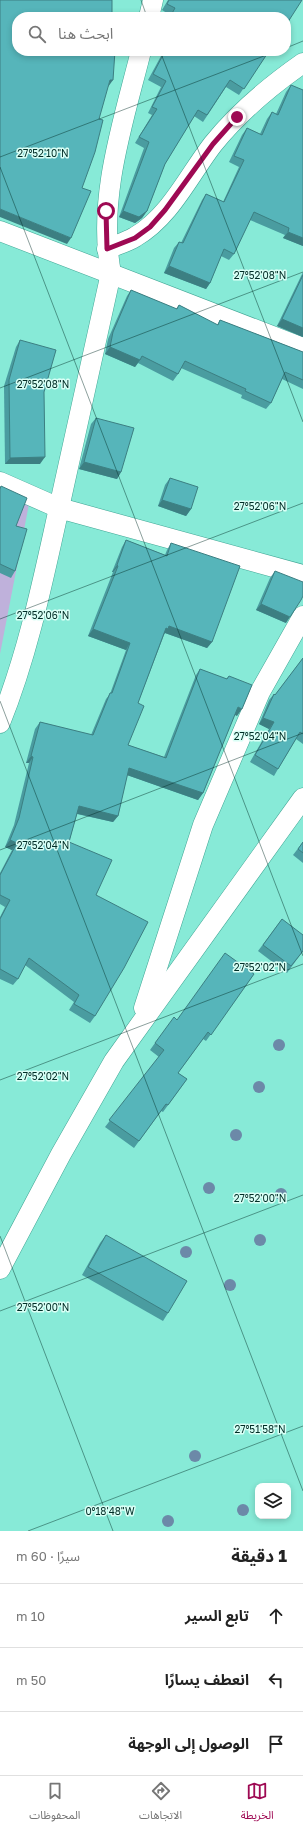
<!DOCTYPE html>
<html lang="ar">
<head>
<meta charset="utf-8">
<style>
  :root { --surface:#fff; --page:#f2f2f2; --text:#222; --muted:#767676; --line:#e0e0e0; --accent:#9e0953 }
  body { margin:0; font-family:"Golos Text","Noto Sans Arabic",sans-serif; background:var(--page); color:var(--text); direction:rtl }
  .controls { position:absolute; right:12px; bottom:12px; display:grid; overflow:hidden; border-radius:8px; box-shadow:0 2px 6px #0003 }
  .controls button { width:36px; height:36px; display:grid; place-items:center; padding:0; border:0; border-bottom:1px solid var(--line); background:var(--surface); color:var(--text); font:20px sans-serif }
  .stop { position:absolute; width:12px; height:12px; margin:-9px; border:3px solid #9e0953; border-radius:50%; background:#fff }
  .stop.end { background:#9e0953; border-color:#fff; box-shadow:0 1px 4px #0008 }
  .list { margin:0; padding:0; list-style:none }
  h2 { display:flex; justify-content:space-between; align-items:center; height:52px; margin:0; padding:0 16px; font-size:17px }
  h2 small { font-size:13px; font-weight:400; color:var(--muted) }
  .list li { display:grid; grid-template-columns:26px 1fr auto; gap:12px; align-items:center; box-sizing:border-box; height:64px; padding:0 16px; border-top:1px solid var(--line) }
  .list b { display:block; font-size:15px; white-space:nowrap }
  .list em { font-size:13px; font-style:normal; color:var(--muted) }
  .icon { flex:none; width:22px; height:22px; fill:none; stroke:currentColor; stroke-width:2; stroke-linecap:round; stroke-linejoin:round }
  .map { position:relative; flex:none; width:303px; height:1531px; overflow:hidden; direction:ltr }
  .search { position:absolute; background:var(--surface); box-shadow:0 2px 6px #0003; left:12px; right:12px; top:12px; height:44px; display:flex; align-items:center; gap:10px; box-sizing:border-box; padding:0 14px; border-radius:16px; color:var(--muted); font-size:15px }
  .sheet { height:244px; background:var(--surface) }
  nav { display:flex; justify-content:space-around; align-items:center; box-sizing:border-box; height:56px; border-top:1px solid var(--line); background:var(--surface); font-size:11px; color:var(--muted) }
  nav a { display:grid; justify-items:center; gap:2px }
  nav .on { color:var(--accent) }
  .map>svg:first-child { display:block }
  .green { fill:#bfb1db }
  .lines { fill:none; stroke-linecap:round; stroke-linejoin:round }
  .minor-casing { stroke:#40a695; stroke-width:21 }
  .minor { stroke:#fff; stroke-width:20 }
  .tree { fill:#6c89a8 }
  .wall { fill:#4a9ca0 }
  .shaded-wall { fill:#3c7f82 }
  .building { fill:#56b5ba; stroke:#3c7f82 }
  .route { stroke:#9e0953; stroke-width:5 }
  .ticks { fill:none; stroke:#002d26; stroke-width:1; stroke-opacity:0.45 }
  .ticks-label { font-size:10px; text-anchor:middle; fill:#002d26; stroke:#dafff6; stroke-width:3; stroke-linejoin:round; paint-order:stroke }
</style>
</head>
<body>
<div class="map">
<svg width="303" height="1531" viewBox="0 0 303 1531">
  <rect width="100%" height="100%" fill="#87ead7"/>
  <polygon class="green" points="0,492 29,504 0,654"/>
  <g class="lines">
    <g class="minor-casing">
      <g id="minor">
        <polyline points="149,17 153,0"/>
        <polyline points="0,231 303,348"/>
        <path d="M107 249C116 245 127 242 135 237 170 217 189 175 213 144 238 113 270 86 303 63"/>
        <path d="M0 482 59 508 111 273C97 199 123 123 141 51"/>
        <path d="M0 723C28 654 43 580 59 508L303 575"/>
        <polyline points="144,1008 203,825 260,692 303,616"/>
        <polyline points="0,1269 61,1154 114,1061 303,798"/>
      </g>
    </g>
    <use href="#minor" class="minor"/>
  </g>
  <g class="tree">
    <circle cx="279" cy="1045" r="6"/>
    <circle cx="259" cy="1087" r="6"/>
    <circle cx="236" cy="1135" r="6"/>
    <circle cx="209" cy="1188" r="6"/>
    <circle cx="281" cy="1194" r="6"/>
    <circle cx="260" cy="1240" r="6"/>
    <circle cx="186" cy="1252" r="6"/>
    <circle cx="230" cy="1285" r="6"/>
    <circle cx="195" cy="1456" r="6"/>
    <circle cx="243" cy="1510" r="6"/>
    <circle cx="168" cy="1521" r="6"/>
  </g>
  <g class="wall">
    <polygon points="168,0 302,0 286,17 169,17 170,15 162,10"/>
    <polygon points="152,51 269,51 239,95 226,87 203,122 194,116 165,164 147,211 142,218 135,223 119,217 144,148 135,143 152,115 148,113 161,87 148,80 161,56 152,56"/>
    <polygon points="291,85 303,246 283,238 285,235 250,220 234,254 229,260 221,256 210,283 206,289 164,273 174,248 179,242 181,243 202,200 206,194 223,202 239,167 229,162 242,135 247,128 260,134 267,119 272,112 276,114 286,92"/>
    <polygon points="303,272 303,337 277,326"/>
    <polygon points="131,290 176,309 179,305 217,325 220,320 303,352 303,389 282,379 271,403 266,409 241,398 242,395 181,368 178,374 173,381 138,363 135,367 105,354 108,339 127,296"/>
    <polygon points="20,340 44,392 40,464 5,464 4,386 16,347"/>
    <polygon points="96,418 121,472 117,479 79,469 91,424"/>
    <polygon points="170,478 191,509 186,516 158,506 165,485"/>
    <polygon points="1,486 16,526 15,571 11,578 0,573 0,488"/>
    <polygon points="126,540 165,555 167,550 171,543 212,642 207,648 165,633 164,635 138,703 128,745 164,757 196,675 200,669 226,679 229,676 237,716 235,714 203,793 198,800 127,775 118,816 113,822 77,814 69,842 96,895 95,1016 90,1023 69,1010 74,1002 25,965 18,979 13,985 0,979 0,917 5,907 0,904 0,873 12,850 5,847 14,825 29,763 26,763 35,729 40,722 91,735 106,699 110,694 126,650 88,636 113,572 112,572 122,547"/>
    <polygon points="275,571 286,623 256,610 270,578"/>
    <polygon points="303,658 303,744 296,739 278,769 274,776 250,762 269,729 259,724 269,700 274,694 275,695"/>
    <polygon points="303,842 303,863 293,855"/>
    <polygon points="282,919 303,951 287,973 258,951"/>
    <polygon points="254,974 206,1041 203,1039 178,1073 187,1079 163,1112 161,1111 134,1148 105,1127 159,1057 150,1050 155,1043 177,1020"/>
    <polygon points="106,1235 168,1313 163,1321 82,1275 100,1243"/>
  </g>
  <g class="shaded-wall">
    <polygon points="113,51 130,51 128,55 111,54"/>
    <polygon points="155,51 165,51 161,56 152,56"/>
    <polygon points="110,80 113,80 108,87"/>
    <polygon points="0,209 71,238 67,244 0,217"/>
    <polygon points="123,211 147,211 142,218 135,223 119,217"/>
    <polygon points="288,232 303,238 303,246 283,238"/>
    <polygon points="169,266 210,283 206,289 164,273"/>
    <polygon points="282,319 303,328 303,337 277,326"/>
    <polygon points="110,347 140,360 135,367 105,354"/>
    <polygon points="45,457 40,464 5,464 10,458"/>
    <polygon points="84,462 121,472 117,479 79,469"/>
    <polygon points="162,500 191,509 186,516 158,506"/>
    <polygon points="117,565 118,566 113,572 112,572"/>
    <polygon points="261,604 290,617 286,623 256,610"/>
    <polygon points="169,626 212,642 207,648 165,633 163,635 166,628"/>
    <polygon points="93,629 130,643 126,650 88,636"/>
    <polygon points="238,707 242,709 237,716 233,714"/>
    <polygon points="263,718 274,722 269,729 259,724"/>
    <polygon points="31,756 33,757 29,763 26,763"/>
    <polygon points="129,768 203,793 198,800 124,774"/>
    <polygon points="79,806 118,816 113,822 74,813"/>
    <polygon points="10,840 17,843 12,850 5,847"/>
  </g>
  <g class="building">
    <polygon points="0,0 112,0 112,15 133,15 133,17 17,17 17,51 115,51 113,80 110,80 99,119 103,120 95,152 82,188 91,191 71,238 0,209"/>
    <polygon points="169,0 302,0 286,25 286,17 170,17 175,8 167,4"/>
    <polygon points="165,51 269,51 244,89 230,80 207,115 198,110 165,164 147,211 139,217 123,211 149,142 139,137 157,109 152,107 166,81 153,74"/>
    <polygon points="291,85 303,90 303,238 288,232 289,228 254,212 234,254 224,249 210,283 169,266 179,242 183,243 206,194 224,202 244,160 234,156 247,128 262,135 272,112 278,115"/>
    <polygon points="303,275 303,328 282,319"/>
    <polygon points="131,290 177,309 179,305 218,325 220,320 303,352 303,380 285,372 271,403 245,391 246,389 185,361 178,374 142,356 140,360 110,347 113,332"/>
    <polygon points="20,340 56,350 44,392 45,457 10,458 9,380"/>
    <polygon points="96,418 134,428 121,472 84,462"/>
    <polygon points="170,478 198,487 191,509 162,500"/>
    <polygon points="1,486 27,498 16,526 27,529 15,571 0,564 0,489"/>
    <polygon points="126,540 167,556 171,543 240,566 212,642 169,626 168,629 166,628 138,703 144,706 128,745 166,758 200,669 227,679 229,676 252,685 242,709 238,707 203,793 129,768 118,816 79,806 69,842 112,860 96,895 148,922 124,968 95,1016 74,1004 79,995 29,958 18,979 0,969 0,919 10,900 0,895 0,875 17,843 10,840 19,818 33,757 31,756 40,722 93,735 110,693 112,693 130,643 93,629 118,566 117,565"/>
    <polygon points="275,571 303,582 303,596 301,600 290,617 261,604"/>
    <polygon points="303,658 303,734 300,732 278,769 255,755 274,722 263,718 274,694 275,695"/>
    <polygon points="303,842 303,853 298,849"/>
    <polygon points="282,919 303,935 303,951 291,966 263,945"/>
    <polygon points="225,953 254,974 211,1035 208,1032 178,1073 187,1079 168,1105 166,1104 139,1141 109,1120 164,1050 155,1043 174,1017 177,1020"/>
    <polygon points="106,1235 187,1281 168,1313 88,1267"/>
  </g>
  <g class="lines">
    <polyline class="route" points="106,211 107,249 135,238 150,227 165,210 213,144 237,117"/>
  </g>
  <path class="ticks" d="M141 0 147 17M286 48 303 41M160 51 303 422M0 157 277 51M0 167 303 956M0 388 303 272M0 619 303 503M0 701 303 1491M0 850 303 733M0 1080 303 964M0 1236 113 1531M0 1311 303 1195M28 1531 303 1426"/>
  <g class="ticks-label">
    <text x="43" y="157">27°52'10"N</text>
    <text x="260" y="279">27°52'08"N</text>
    <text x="43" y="388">27°52'08"N</text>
    <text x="260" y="510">27°52'06"N</text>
    <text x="43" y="619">27°52'06"N</text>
    <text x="260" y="740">27°52'04"N</text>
    <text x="43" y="849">27°52'04"N</text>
    <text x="260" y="971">27°52'02"N</text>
    <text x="43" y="1080">27°52'02"N</text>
    <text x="260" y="1202">27°52'00"N</text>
    <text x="43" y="1311">27°52'00"N</text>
    <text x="260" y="1433">27°51'58"N</text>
    <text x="110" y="1515">0°18'48"W</text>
  </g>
</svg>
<div class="controls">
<button><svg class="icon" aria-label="layers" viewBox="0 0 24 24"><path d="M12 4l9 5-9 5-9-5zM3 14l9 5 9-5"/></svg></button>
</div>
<div class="stop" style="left:106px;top:211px"></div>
<div class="stop end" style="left:237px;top:117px"></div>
<div class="search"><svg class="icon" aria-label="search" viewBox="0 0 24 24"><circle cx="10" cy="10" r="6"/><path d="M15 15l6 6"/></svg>ابحث هنا</div>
</div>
<section class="sheet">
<h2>1 دقيقة<small>سيرًا · 60 m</small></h2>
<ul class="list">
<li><svg class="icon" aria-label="ahead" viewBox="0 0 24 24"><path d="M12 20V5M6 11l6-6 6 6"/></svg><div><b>تابع السير</b></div><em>10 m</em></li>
<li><svg class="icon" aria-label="left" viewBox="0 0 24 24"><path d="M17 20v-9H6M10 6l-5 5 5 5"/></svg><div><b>انعطف يسارًا</b></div><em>50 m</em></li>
<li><svg class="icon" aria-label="arrive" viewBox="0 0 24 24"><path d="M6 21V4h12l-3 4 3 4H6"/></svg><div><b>الوصول إلى الوجهة</b></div></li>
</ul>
</section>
<nav>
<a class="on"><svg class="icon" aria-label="map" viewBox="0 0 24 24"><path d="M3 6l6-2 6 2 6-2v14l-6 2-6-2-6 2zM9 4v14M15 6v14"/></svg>الخريطة</a>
<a><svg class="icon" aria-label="directions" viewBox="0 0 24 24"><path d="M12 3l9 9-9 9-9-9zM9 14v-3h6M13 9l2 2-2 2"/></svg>الاتجاهات</a>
<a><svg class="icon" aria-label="saved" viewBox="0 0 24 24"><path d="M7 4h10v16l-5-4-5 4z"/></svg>المحفوظات</a>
</nav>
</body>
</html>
